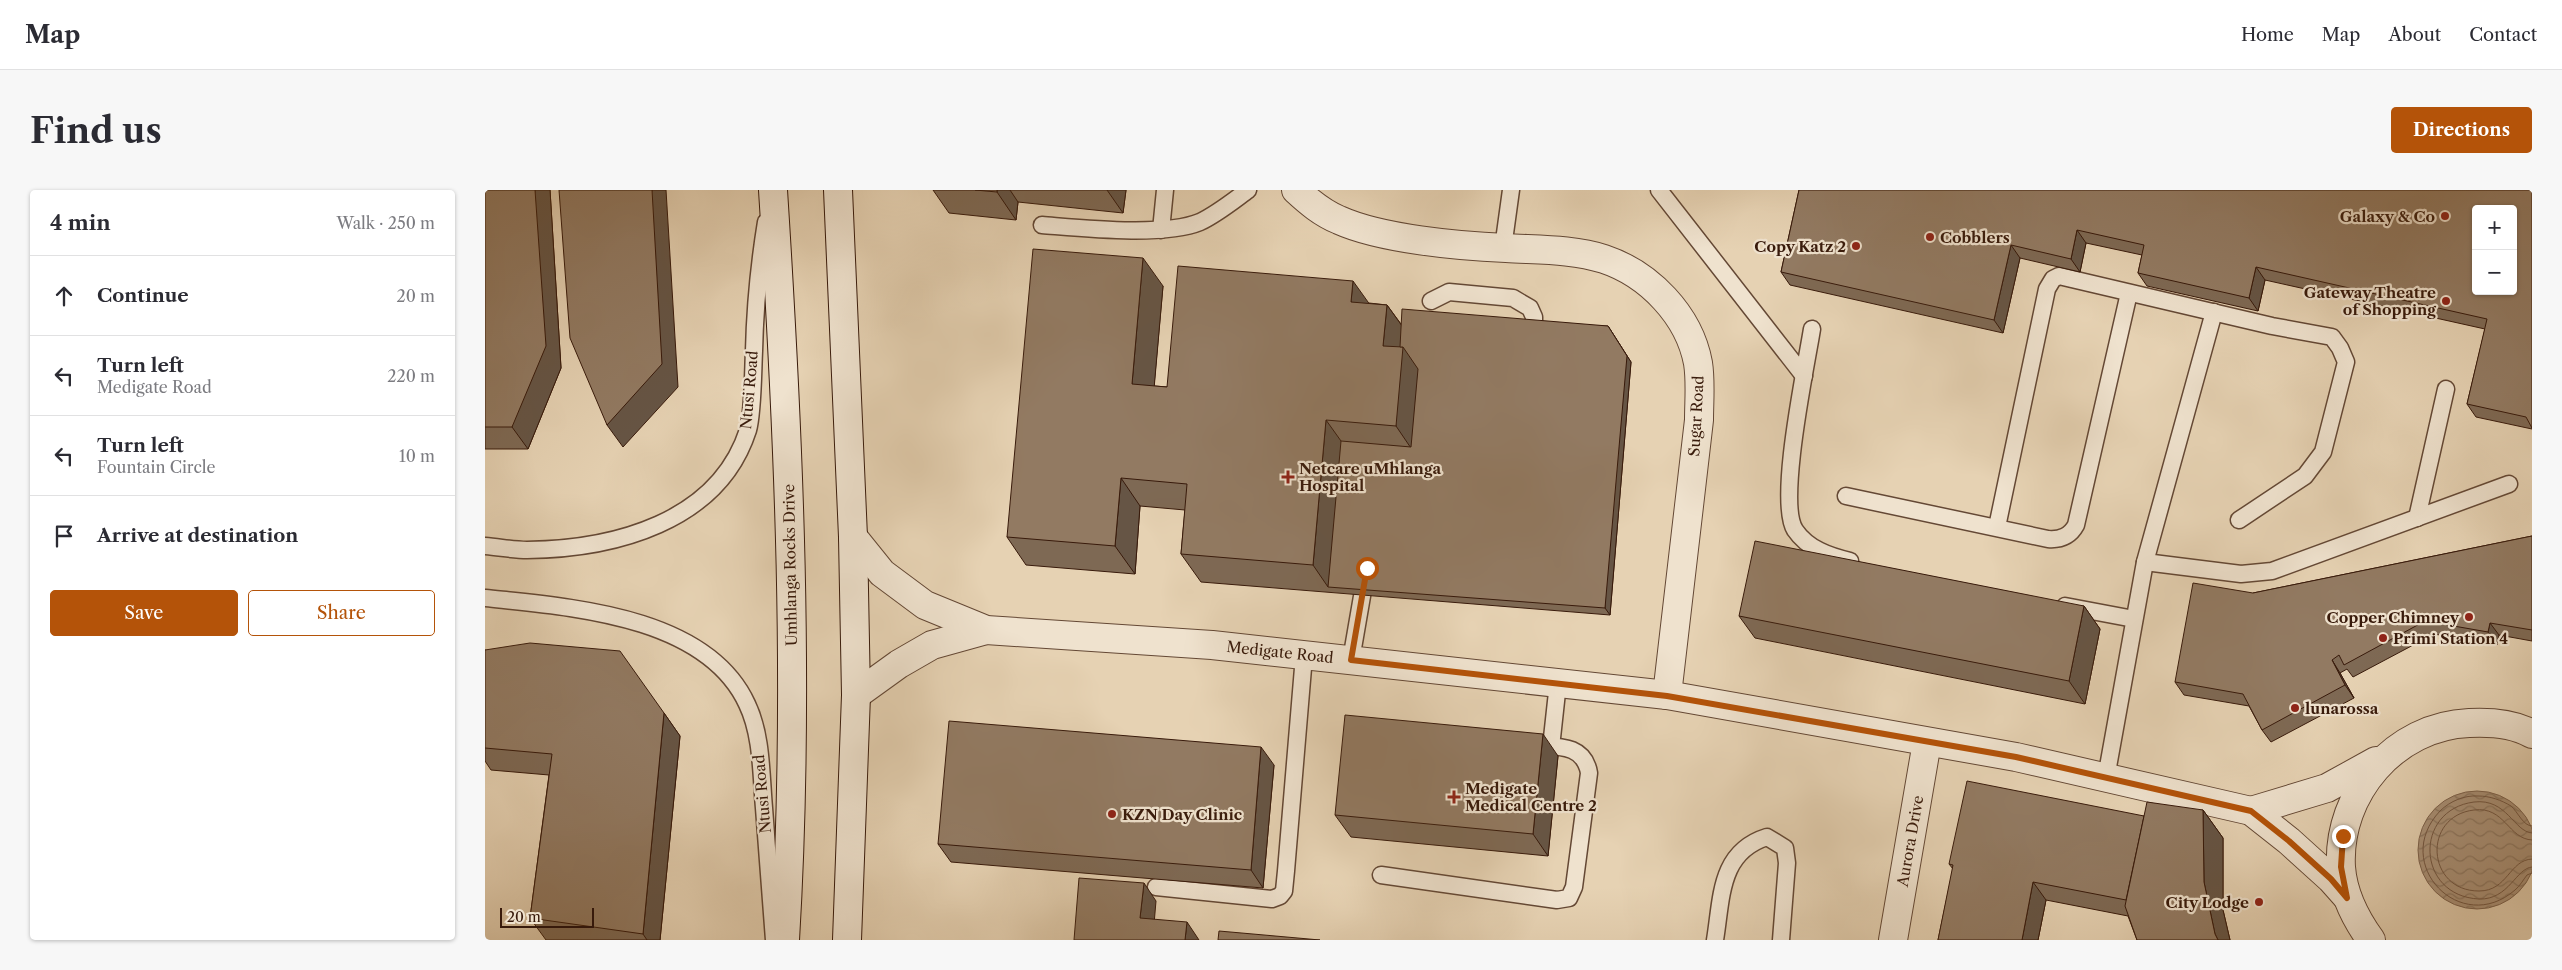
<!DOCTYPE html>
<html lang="en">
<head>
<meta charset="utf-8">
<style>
  :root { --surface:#fff; --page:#f7f7f7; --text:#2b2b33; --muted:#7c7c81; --line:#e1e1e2; --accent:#b45309 }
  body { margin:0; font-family:"Libre Caslon Text",serif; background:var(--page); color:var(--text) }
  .controls { position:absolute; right:15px; top:15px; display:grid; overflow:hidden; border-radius:5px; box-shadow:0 1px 4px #0004 }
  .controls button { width:45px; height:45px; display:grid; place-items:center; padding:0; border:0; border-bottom:1px solid var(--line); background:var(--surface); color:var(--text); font:25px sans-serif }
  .scale { position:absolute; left:15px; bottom:12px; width:94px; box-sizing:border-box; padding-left:5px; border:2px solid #381a0b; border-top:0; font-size:14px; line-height:18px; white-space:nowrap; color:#381a0b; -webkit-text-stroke:4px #efe2ce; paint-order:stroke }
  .stop { position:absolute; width:15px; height:15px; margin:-11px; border:4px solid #b45309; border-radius:50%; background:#fff }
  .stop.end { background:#b45309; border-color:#fff; box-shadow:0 1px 5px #0008 }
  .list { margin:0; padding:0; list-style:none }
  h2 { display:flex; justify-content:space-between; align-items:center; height:65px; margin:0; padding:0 20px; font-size:21px }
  h2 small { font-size:16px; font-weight:400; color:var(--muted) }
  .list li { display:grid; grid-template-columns:32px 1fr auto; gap:15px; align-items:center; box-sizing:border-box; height:80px; padding:0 20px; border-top:1px solid var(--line) }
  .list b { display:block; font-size:19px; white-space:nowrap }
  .list p { margin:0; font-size:16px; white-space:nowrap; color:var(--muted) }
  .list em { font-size:16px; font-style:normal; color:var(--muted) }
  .actions { display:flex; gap:10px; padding:15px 20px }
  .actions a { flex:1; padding:11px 0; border:1px solid var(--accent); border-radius:5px; text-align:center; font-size:18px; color:var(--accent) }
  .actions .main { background:var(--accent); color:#fff }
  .icon { flex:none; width:28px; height:28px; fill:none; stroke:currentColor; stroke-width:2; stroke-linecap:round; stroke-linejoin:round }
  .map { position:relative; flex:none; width:2047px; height:750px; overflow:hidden; border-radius:5px }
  header { display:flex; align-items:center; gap:30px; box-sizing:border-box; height:70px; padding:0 25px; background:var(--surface); border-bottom:1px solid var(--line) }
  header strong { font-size:24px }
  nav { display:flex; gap:28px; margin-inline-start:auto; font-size:18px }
  .intro { display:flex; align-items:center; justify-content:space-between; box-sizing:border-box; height:120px; padding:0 30px }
  h1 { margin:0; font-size:35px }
  .button { padding:12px 22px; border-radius:5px; background:var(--accent); color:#fff; font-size:18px; font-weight:700 }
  main { display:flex; gap:30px; padding:0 30px }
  aside { flex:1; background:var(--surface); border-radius:5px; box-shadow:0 1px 4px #0004 }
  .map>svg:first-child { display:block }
  .water { fill:url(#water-waves); stroke:#7d634e }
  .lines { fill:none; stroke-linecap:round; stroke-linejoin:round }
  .shore { stroke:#725642; stroke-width:1 }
  .lane-casing { stroke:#644835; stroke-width:19 }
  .street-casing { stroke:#644835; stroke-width:30 }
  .secondary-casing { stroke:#381a0b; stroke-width:30 }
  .lane { stroke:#efe2ce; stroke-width:16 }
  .street { stroke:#efe2ce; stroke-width:28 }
  .secondary { stroke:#efe2ce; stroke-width:28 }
  .wall { fill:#7e6954; stroke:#381a0b }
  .shaded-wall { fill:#665545; stroke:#381a0b }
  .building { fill:#927a62; stroke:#381a0b; fill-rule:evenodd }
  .route { stroke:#b45309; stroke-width:6 }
  .poi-dot { fill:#8f2418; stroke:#efe2ce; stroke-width:2 }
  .labels { text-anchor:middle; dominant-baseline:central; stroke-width:4.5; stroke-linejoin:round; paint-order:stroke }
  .poi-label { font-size:15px; font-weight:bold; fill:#381a0b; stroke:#efe2ce; text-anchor:start }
  .street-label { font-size:15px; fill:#381a0b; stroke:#efe2ce }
</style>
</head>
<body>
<header>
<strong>Map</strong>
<nav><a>Home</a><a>Map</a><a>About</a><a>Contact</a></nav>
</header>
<div class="intro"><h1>Find us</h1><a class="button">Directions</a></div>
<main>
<aside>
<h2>4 min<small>Walk · 250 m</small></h2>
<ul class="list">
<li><svg class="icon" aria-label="ahead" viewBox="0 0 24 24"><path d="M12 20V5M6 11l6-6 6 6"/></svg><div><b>Continue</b></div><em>20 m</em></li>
<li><svg class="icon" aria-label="left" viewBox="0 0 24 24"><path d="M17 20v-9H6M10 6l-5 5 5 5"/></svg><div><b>Turn left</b><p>Medigate Road</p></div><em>220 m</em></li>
<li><svg class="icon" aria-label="left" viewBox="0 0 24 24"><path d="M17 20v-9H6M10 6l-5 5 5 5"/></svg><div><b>Turn left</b><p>Fountain Circle</p></div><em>10 m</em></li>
<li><svg class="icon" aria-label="arrive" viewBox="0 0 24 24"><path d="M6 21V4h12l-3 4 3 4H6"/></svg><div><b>Arrive at destination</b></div></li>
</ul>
<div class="actions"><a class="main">Save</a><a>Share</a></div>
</aside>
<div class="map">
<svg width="2047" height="750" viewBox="0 0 2047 750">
  <defs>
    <pattern id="water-waves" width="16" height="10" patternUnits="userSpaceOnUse" patternTransform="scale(1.25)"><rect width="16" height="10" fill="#ab937a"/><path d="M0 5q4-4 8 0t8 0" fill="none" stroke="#8c7762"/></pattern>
  </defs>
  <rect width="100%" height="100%" fill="#e6d2b3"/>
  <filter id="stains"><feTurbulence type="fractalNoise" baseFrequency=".004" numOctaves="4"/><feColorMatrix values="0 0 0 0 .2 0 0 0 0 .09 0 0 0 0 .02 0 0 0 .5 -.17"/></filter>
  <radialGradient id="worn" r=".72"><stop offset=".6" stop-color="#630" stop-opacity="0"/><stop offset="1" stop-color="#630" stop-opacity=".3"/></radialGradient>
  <circle class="water" cx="1992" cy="660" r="59"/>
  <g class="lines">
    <g class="shore">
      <path d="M2047 636C2038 636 2033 622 2026 616 2016 610 2005 606 1993 606 1980 605 1965 611 1955 621 1905 674 1976 747 2030 700 2035 696 2038 690 2042 685L2047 683"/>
      <path d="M2047 643C2029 642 2022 608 1989 612 1928 620 1931 706 1994 709 2024 710 2031 678 2047 677"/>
      <path d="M2047 650C2023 649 2020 616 1989 620 1937 626 1941 701 1994 701 2023 701 2024 670 2047 669"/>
    </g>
    <g class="lane-casing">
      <g id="lane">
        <polyline points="1174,0 1319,186"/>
        <path d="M557 35C596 38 679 47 715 32 732 24 748 11 763 0"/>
        <polyline points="676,40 680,0"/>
        <polyline points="1018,58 1026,0"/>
        <polyline points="946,111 964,102 1028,108 1045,118 1049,127 1049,150"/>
        <path d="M1327 139C1321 177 1292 312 1310 340 1323 359 1344 366 1365 371"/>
        <path d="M1361 306 1563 349C1576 350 1585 346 1591 335L1644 103"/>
        <polyline points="1932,328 1961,199"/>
        <polyline points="1512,337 1562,99 1568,89 1574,86 1787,136 1847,147 1855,158 1861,172 1838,262 1820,286 1754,330"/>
        <path d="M0 356C14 357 28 360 42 360 128 359 233 333 263 240 268 223 268 180 269 161 270 117 274 75 281 32"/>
        <polyline points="1660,372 1756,384 1787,381 2024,294"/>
        <path d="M0 408C84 417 221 425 262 514 277 545 276 584 279 618 282 662 286 706 289 750"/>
        <polyline points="1580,416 1649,429"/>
        <polyline points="866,470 881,383"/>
        <polyline points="1066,557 1073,493"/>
        <polyline points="1621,588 1660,372 1729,122"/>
        <path d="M896 685 1072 710 1084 708 1089 697 1104 583C1099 553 1071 557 1046 555"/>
        <polyline points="671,697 787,709 795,706 799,701 801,681 819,466"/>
        <path d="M1230 750C1237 708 1234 662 1282 647L1300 658 1302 673 1296 750"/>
      </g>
    </g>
    <g class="street-casing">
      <g id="street">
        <path d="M811 0C824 12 837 23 854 30 896 49 974 56 1021 58 1053 60 1088 59 1119 69 1164 84 1204 125 1213 173 1216 192 1214 211 1214 230L1182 505"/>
        <polyline points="368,347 397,383 440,415 501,440 727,455 1182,505 1531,567 1766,621 1804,651 1846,689 1862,707"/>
        <polyline points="371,505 414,474 447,455 501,440"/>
        <polyline points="1766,621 1842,598 1891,571"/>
        <polyline points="1408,750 1442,552"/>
        <path d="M1886 750C1870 728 1858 704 1856 677 1852 603 1910 536 1984 533 2004 532 2028 533 2047 544"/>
      </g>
    </g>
    <g class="secondary-casing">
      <g id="secondary">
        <path d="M288 0C304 250 315 500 300 750"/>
        <polyline points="353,0 368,347 371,505 362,750"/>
      </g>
    </g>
    <use href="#lane" class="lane"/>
    <use href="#street" class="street"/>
    <use href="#secondary" class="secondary"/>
  </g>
  <g class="wall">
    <polygon points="0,0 65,0 76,178 43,259 0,259"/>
    <polygon points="448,0 641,0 638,23 533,12 531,30 464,23"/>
    <polygon points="1314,0 2047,0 2047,239 1991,227 1982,214 2000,139 1780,90 1773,121 1662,96 1653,83 1657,65 1601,53 1595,82 1535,68 1518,143 1305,95 1296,82"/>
    <polygon points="678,96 669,196 682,197 884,113 902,115 916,134 1123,136 1146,172 1125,425 716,392 696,364 700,320 655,316 650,384 541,375 522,347"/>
    <polygon points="2047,346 2047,451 2014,445 2012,455 1949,444 1868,487 1862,479 1855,483 1869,508 1786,552 1777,540 1764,516 1699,505 1690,492 1768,403"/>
    <polygon points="1599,416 1615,439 1600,514 1270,448 1254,426"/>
    <polygon points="0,460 179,523 195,546 175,750 61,750 45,728 64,585 6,580 0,571"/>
    <polygon points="1073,566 1063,666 866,647 850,625"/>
    <polygon points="789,575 778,698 466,672 453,654"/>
    <polygon points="1718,620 1738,648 1738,720 1745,750 1652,750 1643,726 1561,710 1553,750 1453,750 1468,679 1464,674 1659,626"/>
  </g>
  <g class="shaded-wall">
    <polygon points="50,0 65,0 76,178 43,259 27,237"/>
    <polygon points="167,0 181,0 193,197 138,257 122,235"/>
    <polygon points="512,0 525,0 533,12 531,30 512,2"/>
    <polygon points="622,0 641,0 638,23"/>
    <polygon points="1592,40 1601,53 1595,82 1586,69"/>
    <polygon points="1526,55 1535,68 1518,143 1509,130"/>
    <polygon points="658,68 678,96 667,222 647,194"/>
    <polygon points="1771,77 1780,90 1773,121 1764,108"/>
    <polygon points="868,91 888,119 866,112"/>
    <polygon points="902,115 922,143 938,185 930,264 911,236 898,156"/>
    <polygon points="1123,136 1146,172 1125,425 1120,418"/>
    <polygon points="841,230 861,258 843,397 828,375"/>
    <polygon points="636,288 655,316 650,384 630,356"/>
    <polygon points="1599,416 1615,439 1600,514 1584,491"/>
    <polygon points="2005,433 2014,445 2012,455 2003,442"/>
    <polygon points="1847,470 1855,483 1869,508 1860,495"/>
    <polygon points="179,523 195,546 175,750 162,750 158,744"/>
    <polygon points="1058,544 1073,566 1063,666 1048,644"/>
    <polygon points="776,557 789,575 778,698 766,680"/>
    <polygon points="1718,620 1738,648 1738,720 1745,750 1733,750 1730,744 1719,692"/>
    <polygon points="1548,692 1561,710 1553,750 1537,750"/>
    <polygon points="659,693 671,711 668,746 655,728"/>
    <polygon points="702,732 714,750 700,750"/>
  </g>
  <g class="building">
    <polygon points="0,0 50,0 61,156 27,237 0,237"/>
    <polygon points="74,0 167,0 177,174 122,235 85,148"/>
    <polygon points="490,0 512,0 512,2"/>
    <path d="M1314 0H2047V238L2041 227 1982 214 2002 129 1771 77 1764 108 1653 83 1659 55 1592 40 1586 69 1526 55 1509 130 1296 82ZM1991 19H2028V101H1991Z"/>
    <polygon points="548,59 658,68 647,194 682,197 693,76 868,91 866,112 902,115 898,156 918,157 911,236 841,230 828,375 696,364 702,294 636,288 630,356 522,347"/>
    <polygon points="917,119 1123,136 1142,166 1120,418 843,397 856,251 926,257 933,179 918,157 915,157"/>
    <polygon points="2047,346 2047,440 2005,433 2003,442 1940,431 1859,475 1854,465 1847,470 1860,495 1777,540 1758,504 1690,492 1708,393 1768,403"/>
    <polygon points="1270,351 1599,416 1584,491 1254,426"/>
    <polygon points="45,453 135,461 179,523 158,744 45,728 67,564 0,558 0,460"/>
    <polygon points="860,525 1058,544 1048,644 850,625"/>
    <polygon points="464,531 776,557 766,680 453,654"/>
    <polygon points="1482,591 1659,626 1641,710 1548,692 1537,750 1453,750 1468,675 1464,674"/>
    <polygon points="1662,612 1718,620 1719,692 1730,744 1733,750 1652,750 1640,716"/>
    <polygon points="594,688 659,693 655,728 702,732 700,750 589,750"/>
    <polygon points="734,741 835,750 733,750"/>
  </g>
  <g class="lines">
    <polyline class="route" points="882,378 866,470 1182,506 1531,567 1766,621 1804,651 1846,689 1862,708 1856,677 1858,646"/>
  </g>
  <g class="poi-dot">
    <circle cx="1960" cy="26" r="5"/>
    <circle cx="1445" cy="47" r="5"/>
    <circle cx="1371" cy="56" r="5"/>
    <circle cx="1961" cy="111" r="5"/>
    <path d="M800.5 279.5h5v5h5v5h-5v5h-5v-5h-5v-5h5z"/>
    <circle cx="1984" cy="427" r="5"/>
    <circle cx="1898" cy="448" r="5"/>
    <circle cx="1810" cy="518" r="5"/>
    <path d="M966.5 599.5h5v5h5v5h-5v5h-5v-5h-5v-5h5z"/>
    <circle cx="627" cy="624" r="5"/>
    <circle cx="1774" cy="712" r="5"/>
  </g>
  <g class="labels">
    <g class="poi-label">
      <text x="1950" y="26" text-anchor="end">Galaxy &amp; Co</text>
      <text x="1455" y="47">Cobblers</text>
      <text x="1361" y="56" text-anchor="end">Copy Katz 2</text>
      <text x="1951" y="102" text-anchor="end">Gateway Theatre<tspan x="1951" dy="17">of Shopping</tspan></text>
      <text x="814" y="278">Netcare uMhlanga<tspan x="814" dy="17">Hospital</tspan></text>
      <text x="1974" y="427" text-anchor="end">Copper Chimney</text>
      <text x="1908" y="448">Primi Station 4</text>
      <text x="1820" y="518">lunarossa</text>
      <text x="980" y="598">Medigate<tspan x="980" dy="17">Medical Centre 2</tspan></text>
      <text x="637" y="624">KZN Day Clinic</text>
      <text x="1764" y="712" text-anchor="end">City Lodge</text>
    </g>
    <g class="street-label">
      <text transform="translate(264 200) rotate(-85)">Ntusi Road</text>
      <text transform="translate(1211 226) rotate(-87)">Sugar Road</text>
      <text transform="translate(305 375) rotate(-91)">Umhlanga Rocks Drive</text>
      <text transform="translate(795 462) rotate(6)">Medigate Road</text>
      <text transform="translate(277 604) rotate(-95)">Ntusi Road</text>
      <text transform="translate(1425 651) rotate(-80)">Aurora Drive</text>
    </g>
  </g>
  <rect width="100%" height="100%" filter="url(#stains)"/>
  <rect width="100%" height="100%" fill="url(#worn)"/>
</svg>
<div class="controls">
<button>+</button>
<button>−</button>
</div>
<div class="scale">20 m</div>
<div class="stop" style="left:882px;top:378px"></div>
<div class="stop end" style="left:1858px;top:646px"></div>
</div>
</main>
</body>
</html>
